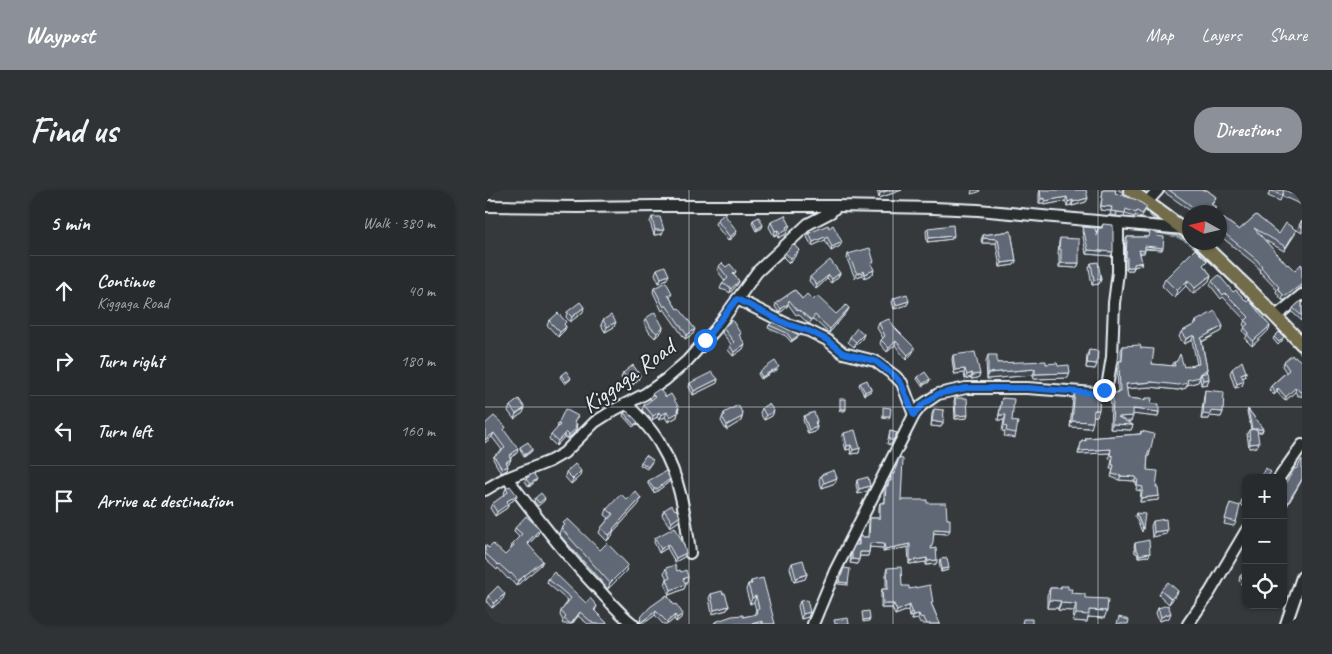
<!DOCTYPE html>
<html lang="en">
<head>
<meta charset="utf-8">
<style>
  :root { --surface:#282b2d; --page:#303335; --text:#f1f3f6; --muted:#a5a7aa; --line:#444749; --accent:#8c9099 }
  body { margin:0; font-family:Caveat,sans-serif; background:var(--page); color:var(--text) }
  .controls { position:absolute; right:15px; bottom:15px; display:grid; overflow:hidden; border-radius:10px; box-shadow:0 1px 4px #0004 }
  .controls button { width:45px; height:45px; display:grid; place-items:center; padding:0; border:0; border-bottom:1px solid var(--line); background:var(--surface); color:var(--text); font:25px sans-serif }
  .compass { position:absolute; left:697px; top:15px; width:45px; height:45px; border-radius:50%; background:var(--surface); box-shadow:0 1px 4px #0004; rotate:278deg }
  .stop { position:absolute; width:15px; height:15px; margin:-11px; border:4px solid #1a73e8; border-radius:50%; background:#fff }
  .stop.end { background:#1a73e8; border-color:#fff; box-shadow:0 1px 5px #0008 }
  .list { margin:0; padding:0; list-style:none }
  h2 { display:flex; justify-content:space-between; align-items:center; height:65px; margin:0; padding:0 20px; font-size:21px }
  h2 small { font-size:16px; font-weight:400; color:var(--muted) }
  .list li { display:grid; grid-template-columns:32px 1fr auto; gap:15px; align-items:center; box-sizing:border-box; height:70px; padding:0 20px; border-top:1px solid var(--line) }
  .list b { display:block; font-size:19px; white-space:nowrap }
  .list p { margin:0; font-size:16px; white-space:nowrap; color:var(--muted) }
  .list em { font-size:16px; font-style:normal; color:var(--muted) }
  .icon { flex:none; width:28px; height:28px; fill:none; stroke:currentColor; stroke-width:2; stroke-linecap:round; stroke-linejoin:round }
  .map { position:relative; flex:none; width:817px; height:434px; overflow:hidden; border-radius:20px }
  header { display:flex; align-items:center; gap:30px; box-sizing:border-box; height:70px; padding:0 25px; background:var(--accent); color:#fff }
  header strong { font-size:24px }
  nav { display:flex; gap:28px; margin-inline-start:auto; font-size:18px }
  .intro { display:flex; align-items:center; justify-content:space-between; box-sizing:border-box; height:120px; padding:0 30px }
  h1 { margin:0; font-size:35px }
  .button { padding:12px 22px; border-radius:20px; background:var(--accent); color:#fff; font-size:18px; font-weight:700 }
  main { display:flex; gap:30px; padding:0 30px }
  aside { flex:1; background:var(--surface); border-radius:20px; box-shadow:0 1px 4px #0004 }
  .map>svg:first-child { display:block }
  .lines { fill:none; stroke-linecap:round; stroke-linejoin:round }
  .stream { stroke:#97a7b1; stroke-width:2.5 }
  .minor-casing { stroke:#e8f1f8; stroke-width:14 }
  .major-casing { stroke:#e8f1f8; stroke-width:16 }
  .minor { stroke:#2a2d2e; stroke-width:10 }
  .major { stroke:#736c4b; stroke-width:12 }
  .wall { fill:#535965; stroke:#e8f1f8 }
  .shaded-wall { fill:#434852; stroke:#e8f1f8 }
  .building { fill:#606775; stroke:#e8f1f8 }
  .route { stroke:#1a73e8; stroke-width:6 }
  .grid { fill:none; stroke:#e8f1f8; stroke-width:1; stroke-opacity:0.55 }
  .labels { text-anchor:middle; dominant-baseline:central; stroke-width:4; stroke-linejoin:round; paint-order:stroke }
  .street-label { font-size:24px; fill:#e8f1f8; stroke:#2a2d2e }
</style>
</head>
<body>
<header>
<strong>Waypost</strong>
<nav><a>Map</a><a>Layers</a><a>Share</a></nav>
</header>
<div class="intro"><h1>Find us</h1><a class="button">Directions</a></div>
<main>
<aside>
<h2>5 min<small>Walk · 380 m</small></h2>
<ul class="list">
<li><svg class="icon" aria-label="ahead" viewBox="0 0 24 24"><path d="M12 20V5M6 11l6-6 6 6"/></svg><div><b>Continue</b><p>Kiggaga Road</p></div><em>40 m</em></li>
<li><svg class="icon" aria-label="right" viewBox="0 0 24 24"><path d="M7 20v-9h11M14 6l5 5-5 5"/></svg><div><b>Turn right</b></div><em>180 m</em></li>
<li><svg class="icon" aria-label="left" viewBox="0 0 24 24"><path d="M17 20v-9H6M10 6l-5 5 5 5"/></svg><div><b>Turn left</b></div><em>160 m</em></li>
<li><svg class="icon" aria-label="arrive" viewBox="0 0 24 24"><path d="M6 21V4h12l-3 4 3 4H6"/></svg><div><b>Arrive at destination</b></div></li>
</ul>
</aside>
<div class="map">
<svg width="817" height="434" viewBox="0 0 817 434">
  <rect width="100%" height="100%" fill="#35393c"/>
  <filter id="ink" filterUnits="userSpaceOnUse"><feTurbulence type="fractalNoise" baseFrequency=".02" numOctaves="2"/><feDisplacementMap in="SourceGraphic" scale="10" xChannelSelector="R" yChannelSelector="G"/><feConvolveMatrix kernelMatrix="1 2 1 2 8 2 1 2 1" color-interpolation-filters="sRGB"/></filter>
  <g filter="url(#ink)">
    <g class="lines">
      <g class="stream">
        <polyline points="634,0 639,3"/>
        <polyline points="656,0 664,6"/>
        <polyline points="660,19 671,31"/>
        <polyline points="670,42 691,46 705,53 726,72"/>
        <polyline points="745,72 765,92"/>
        <polyline points="733,79 752,97"/>
        <polyline points="760,104 769,115"/>
        <polyline points="773,118 783,129"/>
        <polyline points="795,141 817,164"/>
      </g>
      <g class="minor-casing">
        <g id="minor">
          <polyline points="662,12 673,0"/>
          <polyline points="0,16 93,17 170,16 352,16 449,18 493,20 699,39"/>
          <polyline points="252,109 302,134 324,141 342,150 358,163 390,171 410,186 417,193 429,225"/>
          <polyline points="790,127 817,105"/>
          <path d="M142 214C154 227 168 240 176 256 195 287 201 327 205 363"/>
          <path d="M22 288C52 327 81 366 115 401 126 413 136 425 148 434"/>
          <polyline points="794,288 817,255"/>
          <polyline points="0,300 17,290 65,271 79,263 110,232 129,220 160,204 180,190 202,171 230,140 272,82 323,34 346,22 352,16"/>
          <polyline points="328,434 350,381 429,225 437,215 453,204 481,198 542,198 610,203 619,199 623,191 627,167 629,113 633,82 633,33"/>
          <polyline points="703,434 725,402 761,341"/>
          <polyline points="801,434 817,387"/>
        </g>
      </g>
      <g class="major-casing">
        <g id="major">
          <polyline points="645,0 704,43"/>
          <polyline points="715,52 768,103 817,154"/>
        </g>
      </g>
      <use href="#minor" class="minor"/>
      <use href="#major" class="major"/>
    </g>
    <g class="wall">
      <polygon points="392,0 417,0 394,8"/>
      <polygon points="555,0 603,8 601,12 587,16 586,15 582,16 580,11 559,15 559,13 554,13 554,4"/>
      <polygon points="618,0 631,0 630,3 660,21 656,28 650,25 650,27 640,24 639,27 631,26 625,25 626,21 615,20"/>
      <polygon points="680,0 722,0 731,7 727,15 731,17 729,21 732,22 707,22 699,16 679,2"/>
      <polygon points="785,0 817,0 817,15 797,6 795,11 783,6"/>
      <polygon points="734,25 754,40 771,25 794,44 811,40 810,44 799,61 778,49 802,75 810,81 817,75 817,99 815,98 800,110 797,110 791,102 792,100 774,81 775,80 770,74 734,45"/>
      <polygon points="167,27 177,44 169,45 165,32"/>
      <polygon points="232,30 250,45 243,51 230,34"/>
      <polygon points="268,30 277,38 271,41 267,33"/>
      <polygon points="817,30 817,43 812,40"/>
      <polygon points="286,32 303,39 302,40 301,44 293,48 292,44 289,46 284,37"/>
      <polygon points="618,34 626,66 601,64 597,41 598,37 611,43 613,38 616,38"/>
      <polygon points="344,38 355,56 346,61 340,50 327,56 322,47 324,43"/>
      <polygon points="443,38 467,49 442,52 441,41"/>
      <polygon points="526,41 531,71 529,75 515,77 511,53 497,53 496,50 498,45"/>
      <polygon points="642,47 664,47 677,60 660,59 659,63 655,63 656,75 649,77 648,80 641,80 641,70 640,70 641,50"/>
      <polygon points="575,48 594,73 592,78 574,77 574,64 573,64 574,52"/>
      <polygon points="300,63 312,64 304,73 298,67"/>
      <polygon points="363,64 387,76 388,84 379,88 377,85 370,88 362,69"/>
      <polygon points="606,73 616,89 614,94 607,95 604,78"/>
      <polygon points="234,76 241,77 251,81 249,85 254,91 252,95 245,103 242,101 235,99 237,94 240,91 232,80"/>
      <polygon points="720,77 726,85 724,91 708,104 701,96 689,108 677,96 680,89"/>
      <polygon points="172,79 182,89 174,93 170,84"/>
      <polygon points="355,83 353,87 346,93 342,89 331,99 324,91 325,87"/>
      <polygon points="727,91 748,102 785,136 784,140 767,156 760,149 762,146 758,141 760,137 758,135 760,130 738,107 736,109 725,95"/>
      <polygon points="169,98 187,103 185,108 208,144 200,149 179,119 177,121 168,102"/>
      <polygon points="310,100 317,109 351,124 364,118 362,122 344,143 328,129 324,134 313,124 311,125 303,114 301,118 295,123 290,117 291,113"/>
      <polygon points="409,108 424,111 422,115 409,119 407,112"/>
      <polygon points="817,110 817,131 807,122 808,118"/>
      <polygon points="82,122 98,122 85,132 81,127"/>
      <polygon points="161,128 178,137 177,141 170,148 164,142 159,132"/>
      <polygon points="118,130 129,137 120,142 116,135"/>
      <polygon points="64,131 80,135 81,137 79,141 73,147 62,135"/>
      <polygon points="711,131 737,141 717,152 722,179 721,183 724,189 722,194 716,195 715,188 713,192 702,195 701,198 693,200 665,197 641,199 643,208 660,210 660,208 674,222 673,227 648,224 646,231 640,231 648,235 646,240 625,239 626,216 625,208 627,203 632,203 633,201 632,176 634,171 636,171 636,160 638,156 656,158 667,174 687,176 689,172 699,177 712,175 707,150 699,154 694,147 696,142 710,134"/>
      <polygon points="394,133 427,164 421,170 410,155 402,162 395,154 396,150 398,148 392,138"/>
      <polygon points="284,135 313,147 306,152 301,146 283,138"/>
      <polygon points="238,138 255,147 258,159 248,166 243,160 246,154 237,143"/>
      <polygon points="379,144 377,149 369,157 363,152 365,147"/>
      <polygon points="789,147 798,150 793,155 788,149"/>
      <polygon points="604,160 612,174 610,179 601,178 602,165"/>
      <polygon points="468,165 495,184 493,188 486,189 486,187 480,189 479,183 469,184 467,169"/>
      <polygon points="503,165 512,173 561,174 573,176 583,188 548,189 548,185 502,189 501,171"/>
      <polygon points="809,168 817,172 817,207 816,206 813,206 810,202 800,211 792,202 789,205 784,200 786,196 801,182 797,176 799,172"/>
      <polygon points="747,179 761,182 760,187 757,187 757,196 750,198 745,183"/>
      <polygon points="293,180 288,183 287,182 276,189 273,184 274,182"/>
      <polygon points="138,183 155,185 153,190 148,195 145,191 141,194 136,188"/>
      <polygon points="76,185 86,188 85,190 80,194 75,187"/>
      <polygon points="433,187 445,189 444,192 437,196 432,189"/>
      <polygon points="233,189 232,193 208,205 204,197 205,193"/>
      <polygon points="375,193 386,201 379,205 374,195"/>
      <polygon points="720,200 738,222 736,227 725,226 724,229 716,229 719,205"/>
      <polygon points="590,202 612,226 608,226 606,238 585,237 588,208"/>
      <polygon points="167,204 181,207 194,218 192,227 183,232 180,227 174,230 172,227 167,230 157,220 159,215 167,210 165,209"/>
      <polygon points="470,208 482,228 470,229 469,211"/>
      <polygon points="517,208 527,231 531,243 530,248 519,246 520,242 517,241 519,230 513,230 516,212"/>
      <polygon points="25,216 38,223 29,229 23,221"/>
      <polygon points="277,218 289,221 287,226 279,230 275,223"/>
      <polygon points="449,219 458,233 456,237 446,236 447,224"/>
      <polygon points="763,219 778,239 777,242 772,242 772,257 764,258 762,244 764,240 766,239 762,222"/>
      <polygon points="139,223 152,234 148,237 138,226"/>
      <polygon points="239,223 258,224 256,231 241,240 236,231"/>
      <polygon points="319,226 332,231 331,235 332,237 330,242 323,244 318,230"/>
      <polygon points="90,232 92,238 90,242 85,247 82,249 79,247 71,256 64,249 66,245 72,239 73,234"/>
      <polygon points="0,234 19,241 32,263 25,268 26,269 24,273 22,274 22,280 16,283 8,269 9,266 17,260 7,247"/>
      <polygon points="405,241 412,243 406,255 402,254"/>
      <polygon points="656,241 665,262 664,266 663,266 662,280 671,297 674,306 673,310 655,312 656,301 651,300 652,293 650,293 650,291 634,290 626,287 628,279 625,279 627,270 624,269 625,263 593,264 597,250 600,251 601,248 655,244"/>
      <polygon points="359,243 375,258 374,263 366,264 365,259 361,260 357,247"/>
      <polygon points="35,257 47,261 39,267 35,259"/>
      <polygon points="156,272 167,272 162,279 155,275"/>
      <polygon points="81,282 95,286 86,294 80,287"/>
      <polygon points="406,284 416,310 442,313 463,344 449,343 446,359 452,370 451,374 441,375 441,372 424,374 423,357 398,362 398,358 385,357 383,366 375,366 372,374 365,373 366,365 367,361 373,355 374,347 383,347 384,332 385,328 394,328 394,317 395,313 399,313 399,300 401,296 402,296 404,291 405,291"/>
      <polygon points="336,285 352,288 350,293 337,298 334,290"/>
      <polygon points="41,289 51,291 44,297 40,291"/>
      <polygon points="372,290 385,296 383,301 373,304 371,295"/>
      <polygon points="163,291 184,292 171,302 168,302 163,294"/>
      <polygon points="21,298 32,305 30,309 23,314 22,318 10,326 5,318 7,314 20,305 19,303"/>
      <polygon points="761,300 761,317 755,315"/>
      <polygon points="50,308 60,308 59,311 53,316 49,311"/>
      <polygon points="142,310 154,314 128,342 127,346 122,351 114,343 116,338 124,328 120,325 122,319"/>
      <polygon points="745,313 751,332 749,336 739,334"/>
      <polygon points="179,320 194,331 185,337 177,325"/>
      <polygon points="651,323 658,339 657,342 650,326"/>
      <polygon points="668,331 682,340 681,344 667,347 666,336"/>
      <polygon points="78,333 115,360 143,375 141,381 123,399 74,344"/>
      <polygon points="30,338 53,344 43,355 56,375 31,396 24,388 23,389 13,378 12,380 0,369 0,355 4,358 20,365 26,359 27,354 34,347 29,342"/>
      <polygon points="170,348 201,363 199,367 190,372 182,358 174,363 169,352"/>
      <polygon points="650,353 664,366 653,367 652,363 650,363 649,356"/>
      <polygon points="455,369 463,380 456,382 454,372"/>
      <polygon points="307,373 322,384 320,389 309,392 305,378"/>
      <polygon points="181,378 192,381 202,392 200,392 201,394 199,399 184,405 180,394 182,389 179,383"/>
      <polygon points="402,378 417,396 424,399 447,415 455,434 438,434 438,433 434,432 433,429 427,430 427,426 424,427 423,420 410,425 407,418 396,418 396,404 397,399 401,399 401,382"/>
      <polygon points="761,381 761,398 754,391 755,386"/>
      <polygon points="63,389 101,413 112,416 110,421 123,434 103,434 93,426 87,434 78,434 77,433 78,431 75,425 76,421 83,411 62,393"/>
      <polygon points="266,391 290,434 229,434 230,432 258,427 269,425 271,420 269,412 265,414 261,400 263,394 265,394"/>
      <polygon points="576,396 583,399 586,403 600,408 622,421 619,428 603,427 602,432 588,431 589,421 573,420 573,418 562,418 562,405 565,398 575,398"/>
      <polygon points="676,400 693,401 691,405 684,414 674,405"/>
      <polygon points="226,404 238,404 244,416 242,420 227,424 224,408"/>
      <polygon points="182,405 196,428 191,432 189,429 183,434 178,434 170,425 158,434 154,434 156,427"/>
      <polygon points="3,406 18,409 7,418 1,411"/>
      <polygon points="315,411 323,427 316,429 313,416"/>
      <polygon points="673,418 684,428 674,431 671,423"/>
    </g>
    <g class="shaded-wall">
      <polygon points="405,0 417,0 394,8 395,3"/>
      <polygon points="487,0 495,0 494,2 486,4"/>
      <polygon points="582,7 580,11 559,15 560,11"/>
      <polygon points="560,8 559,13 554,13 556,9"/>
      <polygon points="603,8 601,12 587,16 588,12"/>
      <polygon points="588,10 586,15 582,16 583,12"/>
      <polygon points="616,16 627,17 626,21 615,20"/>
      <polygon points="632,22 640,23 639,27 631,26"/>
      <polygon points="278,35 277,38 271,41 272,39"/>
      <polygon points="305,35 301,44 293,48 295,43 301,37"/>
      <polygon points="170,40 179,40 177,44 169,45"/>
      <polygon points="293,40 292,44 289,46 290,41"/>
      <polygon points="811,40 810,44 799,61 801,57"/>
      <polygon points="252,41 250,45 243,51 245,47"/>
      <polygon points="342,46 340,50 327,56 328,52"/>
      <polygon points="469,46 467,49 442,52 444,48"/>
      <polygon points="498,48 513,49 511,53 497,53"/>
      <polygon points="357,52 355,56 346,61 347,57"/>
      <polygon points="660,56 678,58 677,60 659,58"/>
      <polygon points="314,60 312,64 304,73 306,68"/>
      <polygon points="603,60 628,62 626,66 601,64"/>
      <polygon points="654,60 660,61 659,63 653,63"/>
      <polygon points="531,71 529,75 515,77 517,73"/>
      <polygon points="657,72 656,75 648,77 649,74"/>
      <polygon points="576,73 594,73 592,78 574,77"/>
      <polygon points="642,77 649,77 648,80 641,80"/>
      <polygon points="389,80 388,84 379,88 380,84"/>
      <polygon points="379,81 377,85 370,88 372,84"/>
      <polygon points="355,83 353,87 346,93 347,89"/>
      <polygon points="184,85 182,89 174,93 176,88"/>
      <polygon points="344,85 342,89 331,99 332,95"/>
      <polygon points="726,85 724,91 708,104 710,98"/>
      <polygon points="616,89 614,94 607,95 609,90"/>
      <polygon points="703,90 701,96 689,108 692,101"/>
      <polygon points="254,91 252,95 245,103 246,99"/>
      <polygon points="817,94 815,98 800,110 797,110 798,105"/>
      <polygon points="424,111 422,115 409,119 411,115"/>
      <polygon points="303,114 301,118 295,123 296,119"/>
      <polygon points="99,117 98,122 85,132 87,127"/>
      <polygon points="364,118 362,122 344,143 345,139"/>
      <polygon points="131,132 129,137 120,142 122,137"/>
      <polygon points="738,136 737,141 714,153 716,148"/>
      <polygon points="785,136 784,140 767,156 768,151"/>
      <polygon points="81,137 79,141 73,147 75,142"/>
      <polygon points="178,137 177,141 170,148 172,143"/>
      <polygon points="210,139 208,144 200,149 202,145"/>
      <polygon points="379,144 377,149 369,157 371,152"/>
      <polygon points="314,145 313,147 306,152 307,150"/>
      <polygon points="709,145 707,150 699,154 701,149"/>
      <polygon points="411,151 410,155 402,162 404,158"/>
      <polygon points="260,154 258,159 248,166 249,162"/>
      <polygon points="429,160 427,164 421,170 423,165"/>
      <polygon points="602,173 612,174 610,179 601,178"/>
      <polygon points="480,179 479,183 469,184 470,180"/>
      <polygon points="550,179 548,185 502,189 503,183"/>
      <polygon points="722,179 720,184 716,184 713,192 702,195 701,198 693,200 665,197 639,199 641,194 702,190 714,185"/>
      <polygon points="288,180 287,182 276,189 277,187"/>
      <polygon points="761,182 760,187 755,189 756,184"/>
      <polygon points="487,183 486,187 480,189 482,185"/>
      <polygon points="585,183 583,188 548,189 550,184"/>
      <polygon points="495,184 493,188 486,189 488,185"/>
      <polygon points="155,185 153,190 148,195 149,190"/>
      <polygon points="146,186 145,191 141,194 143,189"/>
      <polygon points="233,189 232,193 208,205 209,201"/>
      <polygon points="445,189 444,192 437,196 438,194"/>
      <polygon points="724,189 722,194 716,195 718,190"/>
      <polygon points="759,191 757,196 750,198 752,194"/>
      <polygon points="811,197 810,202 800,211 801,207"/>
      <polygon points="793,198 792,202 789,205 790,201"/>
      <polygon points="386,199 386,201 379,205 380,202"/>
      <polygon points="40,218 38,223 29,229 31,224"/>
      <polygon points="194,218 192,227 183,232 185,227"/>
      <polygon points="355,219 361,219 360,221 354,221"/>
      <polygon points="648,219 674,222 673,227 646,224"/>
      <polygon points="609,220 614,220 612,226 607,226"/>
      <polygon points="289,221 287,226 279,230 281,226"/>
      <polygon points="726,221 738,222 736,227 725,226 724,229 716,229 718,224"/>
      <polygon points="174,222 172,227 167,230 168,226"/>
      <polygon points="182,222 180,227 174,230 176,225"/>
      <polygon points="483,225 482,228 470,229 471,226"/>
      <polygon points="514,225 521,225 519,230 513,230"/>
      <polygon points="398,226 405,226 404,229 397,228"/>
      <polygon points="648,226 646,231 631,232 633,227"/>
      <polygon points="257,227 256,231 241,240 242,235"/>
      <polygon points="447,231 458,233 456,237 446,236"/>
      <polygon points="587,231 608,232 606,238 585,237"/>
      <polygon points="92,234 90,242 82,249 84,245"/>
      <polygon points="627,234 648,235 646,240 625,239"/>
      <polygon points="332,237 330,242 323,244 324,240"/>
      <polygon points="767,239 778,239 777,242 766,242"/>
      <polygon points="81,242 79,247 71,256 73,251"/>
      <polygon points="9,243 7,247 0,253 0,250"/>
      <polygon points="774,253 772,257 764,258 765,254"/>
      <polygon points="366,255 365,259 361,260 362,256"/>
      <polygon points="375,258 374,263 366,264 368,260"/>
      <polygon points="33,259 32,263 22,270 24,266"/>
      <polygon points="47,259 47,261 39,267 40,265"/>
      <polygon points="626,259 625,263 593,264 594,261"/>
      <polygon points="26,269 24,273 19,276 21,272"/>
      <polygon points="23,276 22,280 16,283 17,279"/>
      <polygon points="96,281 95,286 86,294 88,289"/>
      <polygon points="636,286 651,287 650,291 634,290"/>
      <polygon points="352,288 350,293 337,298 339,293"/>
      <polygon points="52,289 51,291 44,297 45,294"/>
      <polygon points="185,289 184,292 171,302 168,302 169,299"/>
      <polygon points="817,289 817,290 798,323 798,321"/>
      <polygon points="385,296 383,301 373,304 374,299"/>
      <polygon points="32,305 30,309 23,314 22,318 10,326 12,322 22,311"/>
      <polygon points="674,306 673,310 655,312 656,308"/>
      <polygon points="156,308 154,314 128,342 127,346 122,351 128,339"/>
      <polygon points="195,326 194,331 185,337 187,332"/>
      <polygon points="55,339 53,344 40,358 42,353"/>
      <polygon points="449,339 465,340 463,344 448,343"/>
      <polygon points="682,340 681,344 667,347 669,342"/>
      <polygon points="385,353 399,354 398,358 383,357"/>
      <polygon points="183,354 182,358 174,363 176,359"/>
      <polygon points="425,354 423,357 398,362 400,359"/>
      <polygon points="375,362 384,362 383,366 374,366"/>
      <polygon points="201,363 199,367 190,372 191,368"/>
      <polygon points="665,363 664,366 653,367 654,365"/>
      <polygon points="442,368 441,372 424,374 425,371"/>
      <polygon points="367,369 374,370 372,374 365,373"/>
      <polygon points="452,370 451,374 441,375 443,371"/>
      <polygon points="58,371 56,375 31,396 33,391"/>
      <polygon points="143,375 141,381 123,399 125,393"/>
      <polygon points="464,378 463,380 456,382 457,379"/>
      <polygon points="322,384 320,389 309,392 311,388"/>
      <polygon points="203,387 202,392 197,393 198,389"/>
      <polygon points="354,392 363,393 363,395 353,394"/>
      <polygon points="201,394 199,399 184,405 186,400"/>
      <polygon points="693,401 691,405 684,414 686,409"/>
      <polygon points="20,404 18,409 7,418 9,413"/>
      <polygon points="271,406 269,412 265,414 267,408"/>
      <polygon points="564,410 576,411 573,418 562,418"/>
      <polygon points="576,413 591,414 589,421 573,420"/>
      <polygon points="398,414 409,414 407,418 396,418"/>
      <polygon points="425,415 423,420 410,425 412,421"/>
      <polygon points="244,416 242,420 227,424 229,420"/>
      <polygon points="604,420 622,421 619,428 603,427 602,432 588,431 591,424"/>
      <polygon points="171,421 170,425 158,434 155,434"/>
      <polygon points="95,422 93,426 87,434 86,434"/>
      <polygon points="325,422 323,427 316,429 318,424"/>
      <polygon points="426,422 428,422 427,426 424,427"/>
      <polygon points="686,423 684,428 674,431 676,427"/>
      <polygon points="198,424 196,428 191,432 192,428"/>
      <polygon points="434,424 433,429 427,430 429,425"/>
      <polygon points="190,425 189,429 183,434 182,434 182,432"/>
      <polygon points="385,429 384,431 378,432 378,430"/>
      <polygon points="278,431 276,434 266,434"/>
    </g>
    <g class="building">
      <polygon points="394,0 405,0 395,3"/>
      <polygon points="555,0 601,0 603,8 588,12 588,10 583,12 582,7 560,11 560,8 556,9"/>
      <polygon points="618,0 631,0 630,3 652,10 662,17 657,24 652,21 651,23 641,19 640,23 626,21 627,17 616,16"/>
      <polygon points="684,0 722,0 731,7 726,14 731,17 728,20 732,22 714,22 701,12"/>
      <polygon points="785,0 799,0 797,6"/>
      <polygon points="800,0 817,0 817,8"/>
      <polygon points="239,24 252,41 245,47 232,30"/>
      <polygon points="300,25 305,35 301,37 302,39 295,43 293,40 290,41 286,32"/>
      <polygon points="734,25 754,40 771,25 794,44 801,33 811,40 801,57 769,38 802,75 803,74 810,81 816,74 817,75 817,94 801,106 798,105 793,98 794,97 776,77 777,76 772,70 734,39"/>
      <polygon points="167,27 175,27 179,40 170,40"/>
      <polygon points="274,27 278,35 272,39 268,30"/>
      <polygon points="817,30 817,37 814,35"/>
      <polygon points="618,34 628,35 628,62 603,60 598,37 610,38 612,46 613,38 617,38"/>
      <polygon points="343,35 344,38 348,35 357,52 347,57 342,46 328,52 324,43"/>
      <polygon points="468,35 469,46 444,48 443,38"/>
      <polygon points="526,41 531,71 517,73 513,49 498,48 498,45"/>
      <polygon points="665,41 671,43 672,46 679,47 678,58 660,56 660,61 654,60 657,72 649,74 649,77 642,77 642,67 641,67 642,47 664,47"/>
      <polygon points="575,48 594,49 594,73 576,73 576,59 574,59"/>
      <polygon points="308,54 314,60 306,68 300,63"/>
      <polygon points="385,58 389,72 386,73 389,80 380,84 379,81 372,84 363,64"/>
      <polygon points="710,59 722,71 718,75 726,85 710,98 703,90 692,101 680,89"/>
      <polygon points="345,70 355,83 347,89 344,85 332,95 325,87"/>
      <polygon points="613,72 616,89 609,90 606,73"/>
      <polygon points="237,73 241,77 245,74 251,81 248,84 254,91 246,99 244,96 237,94 243,88 234,76"/>
      <polygon points="180,76 184,85 176,88 172,79"/>
      <polygon points="734,85 748,102 751,100 762,112 764,110 785,136 768,151 762,144 764,143 759,137 763,134 760,131 764,127 740,103 738,105 727,91"/>
      <polygon points="181,92 187,103 183,105 192,119 194,118 210,139 202,145 181,115 179,117 169,98"/>
      <polygon points="310,100 317,109 322,104 328,110 332,106 351,124 361,115 364,118 345,139 330,125 326,130 314,120 313,121 304,110 303,114 296,119 291,113"/>
      <polygon points="422,104 424,111 411,115 409,108"/>
      <polygon points="817,110 817,126 808,118"/>
      <polygon points="95,112 99,117 87,127 82,122"/>
      <polygon points="730,121 738,136 716,148 722,179 714,185 715,187 702,190 703,193 694,195 667,192 641,194 643,208 660,210 660,208 667,208 666,214 674,214 674,222 648,219 648,226 633,227 648,235 627,234 628,211 627,203 634,203 633,201 635,201 634,171 637,171 638,156 655,155 656,158 669,159 667,174 690,176 689,172 692,171 695,164 699,177 714,174 709,145 701,149 696,142 712,133 711,131"/>
      <polygon points="170,122 178,137 172,143 166,138 161,128"/>
      <polygon points="73,123 81,132 79,134 81,137 75,142 64,131"/>
      <polygon points="126,125 131,132 122,137 118,130"/>
      <polygon points="404,129 411,139 429,157 429,160 423,165 411,151 404,158 396,150 400,146 394,133"/>
      <polygon points="247,130 256,144 254,145 260,154 249,162 245,156 249,152 238,138"/>
      <polygon points="288,132 314,145 307,150 302,143 284,135"/>
      <polygon points="372,138 379,144 371,152 365,147"/>
      <polygon points="794,142 799,147 794,152 789,147"/>
      <polygon points="604,160 613,161 612,174 602,173"/>
      <polygon points="490,162 495,184 488,185 487,183 482,185 480,179 470,180 468,165"/>
      <polygon points="503,165 512,165 512,173 561,171 561,174 572,173 573,176 584,175 585,183 550,184 550,179 503,183"/>
      <polygon points="807,165 809,168 811,167 817,172 817,201 815,202 811,197 801,207 793,198 790,201 786,196 804,180 799,172"/>
      <polygon points="290,171 294,177 288,181 288,180 277,187 274,182"/>
      <polygon points="757,171 761,182 756,184 759,191 752,194 747,179"/>
      <polygon points="148,175 155,185 149,190 146,186 143,189 138,183"/>
      <polygon points="81,181 86,188 81,192 76,185"/>
      <polygon points="227,182 233,189 209,201 205,193"/>
      <polygon points="440,182 445,189 438,194 433,187"/>
      <polygon points="723,182 724,189 718,190 716,184"/>
      <polygon points="382,190 386,199 380,202 375,193"/>
      <polygon points="174,199 181,207 186,204 194,218 192,219 194,222 185,227 182,222 176,225 174,222 168,226 159,215 170,207 167,204"/>
      <polygon points="720,200 739,202 738,222 726,221 725,225 718,224"/>
      <polygon points="590,202 615,204 614,220 609,220 608,232 587,231"/>
      <polygon points="470,208 482,208 483,225 471,226"/>
      <polygon points="517,208 529,209 527,231 533,232 531,243 521,241 522,237 519,236 521,225 514,225"/>
      <polygon points="34,209 40,218 31,224 25,216"/>
      <rect x="355" y="209" width="6" height="10"/>
      <polygon points="284,214 289,221 281,226 277,218"/>
      <polygon points="253,215 258,224 257,227 242,235 237,227 240,225 239,223"/>
      <polygon points="398,217 406,218 405,226 398,226"/>
      <polygon points="80,219 93,226 89,232 92,234 90,237 92,238 84,245 81,242 73,251 66,245 75,235 73,234"/>
      <polygon points="449,219 459,220 458,233 447,231"/>
      <polygon points="763,219 778,239 767,239"/>
      <polygon points="142,221 153,232 149,235 139,223"/>
      <polygon points="329,222 332,231 330,232 332,237 324,240 319,226"/>
      <polygon points="9,226 21,237 19,240 33,259 24,266 26,269 21,272 23,276 17,279 9,266 20,258 9,243 0,250 0,234"/>
      <polygon points="772,239 774,253 765,254 764,240"/>
      <polygon points="370,240 375,258 368,260 366,255 362,256 359,243"/>
      <polygon points="405,241 412,243 408,250 404,250"/>
      <polygon points="656,241 669,244 665,262 663,262 662,280 673,281 671,297 673,297 674,306 656,308 658,297 652,296 653,289 651,289 651,287 636,286 627,284 629,275 627,275 628,266 625,265 626,259 594,261 597,250 601,251 601,248 656,244"/>
      <polygon points="43,252 47,259 40,265 35,257"/>
      <polygon points="161,265 168,270 163,277 156,272"/>
      <polygon points="414,268 418,269 416,310 442,310 442,313 461,313 462,329 465,329 465,340 449,339 448,352 446,359 451,358 452,370 443,371 442,368 425,371 425,354 400,359 399,354 385,353 384,362 375,362 374,370 367,369 367,361 370,355 374,355 374,347 384,347 385,328 395,328 395,313 400,313 401,296 403,296 404,291 406,291 406,284 409,284"/>
      <polygon points="817,269 817,289 798,321 798,297 810,278 811,279"/>
      <polygon points="90,274 96,281 88,289 81,282"/>
      <polygon points="781,278 786,282 782,288 774,288"/>
      <polygon points="349,280 352,288 339,293 336,285"/>
      <polygon points="181,281 185,289 172,299 169,299 163,291"/>
      <polygon points="48,283 52,289 45,294 41,289"/>
      <polygon points="383,287 385,296 374,299 372,290"/>
      <polygon points="25,296 32,305 22,311 23,314 12,322 7,314 23,302 21,298"/>
      <polygon points="761,300 761,312 757,311"/>
      <polygon points="150,301 156,308 128,339 129,340 124,345 116,338 128,324 122,319 136,304 142,310"/>
      <polygon points="56,303 60,308 54,313 50,308"/>
      <polygon points="745,313 755,316 751,332 740,329"/>
      <polygon points="187,315 190,320 191,319 195,326 187,332 179,320"/>
      <polygon points="651,323 660,324 658,339"/>
      <polygon points="41,326 55,339 42,353 58,371 33,391 26,383 25,384 14,374 13,375 0,363 0,355 4,358 8,354 20,365 29,356 27,354 37,344 30,338"/>
      <polygon points="83,329 115,360 122,353 143,375 125,393 76,338 80,335 78,333"/>
      <polygon points="681,329 682,340 669,342 668,331"/>
      <polygon points="190,337 199,355 201,363 191,368 183,354 176,359 170,348"/>
      <polygon points="664,350 665,363 654,365 653,361 651,360 650,353"/>
      <polygon points="462,368 464,378 457,379 455,369"/>
      <polygon points="318,370 322,384 311,388 307,373"/>
      <polygon points="190,375 192,381 195,380 196,382 201,380 203,387 198,389 201,394 186,400 182,389 185,388 181,378"/>
      <polygon points="416,377 417,396 424,396 424,399 445,395 448,413 446,413 455,434 442,434 439,428 435,427 434,424 429,425 428,422 426,422 425,415 412,421 409,414 398,414 397,399 403,399 402,378"/>
      <polygon points="359,378 365,379 363,393 354,392"/>
      <polygon points="761,381 761,392 755,386"/>
      <polygon points="69,382 101,413 105,408 112,416 109,420 123,434 109,434 95,422 86,434 79,429 81,427 76,421 86,408 63,389"/>
      <polygon points="278,388 290,434 278,434 278,431 266,434 230,434 230,432 247,426 258,425 258,427 272,424 271,419 274,419 271,406 267,408 263,394 267,394 266,391"/>
      <polygon points="683,392 693,401 686,409 676,400"/>
      <polygon points="13,396 20,404 9,413 3,406"/>
      <polygon points="576,396 583,396 583,399 587,399 586,403 600,404 600,408 623,409 622,421 604,420 604,425 591,424 591,414 576,413 576,411 564,410 565,398 576,398"/>
      <polygon points="237,401 238,404 240,403 244,416 229,420 226,404"/>
      <polygon points="182,405 189,415 191,414 198,424 192,428 190,425 182,432 171,421 155,433 156,427 165,417"/>
      <polygon points="322,410 325,422 318,424 315,411"/>
      <polygon points="683,415 686,423 676,427 673,418"/>
      <polygon points="384,421 385,429 378,430 377,422"/>
      <polygon points="634,427 644,430 643,434 632,434"/>
      <polygon points="363,428 364,434 350,434 349,430"/>
      <polygon points="538,429 547,429 547,434 537,434"/>
    </g>
  </g>
  <g class="lines" filter="url(#ink)">
    <polyline class="route" points="220,150 252,109 302,134 324,141 342,150 358,163 390,171 410,186 416,193 429,225 437,215 453,204 481,198 542,198 610,203 619,200"/>
  </g>
  <path class="grid" d="M204 0V434M408 0V434M613 0V434M0 217H817"/>
  <g class="labels">
    <g class="street-label">
      <text transform="translate(143 186) rotate(-36)">Kiggaga Road</text>
    </g>
  </g>
</svg>
<div class="controls">
<button>+</button>
<button>−</button>
<button><svg class="icon" aria-label="locate" viewBox="0 0 24 24"><circle cx="12" cy="12" r="6"/><path d="M12 2v4M12 18v4M2 12h4M18 12h4"/></svg></button>
</div>
<svg class="compass" viewBox="-18 -18 36 36"><path d="M0-13l5 13h-10z" fill="#e53935"/><path d="M0 13l5-13h-10z" fill="#a5a7aa"/></svg>
<div class="stop" style="left:220px;top:150px"></div>
<div class="stop end" style="left:619px;top:200px"></div>
</div>
</main>
</body>
</html>
